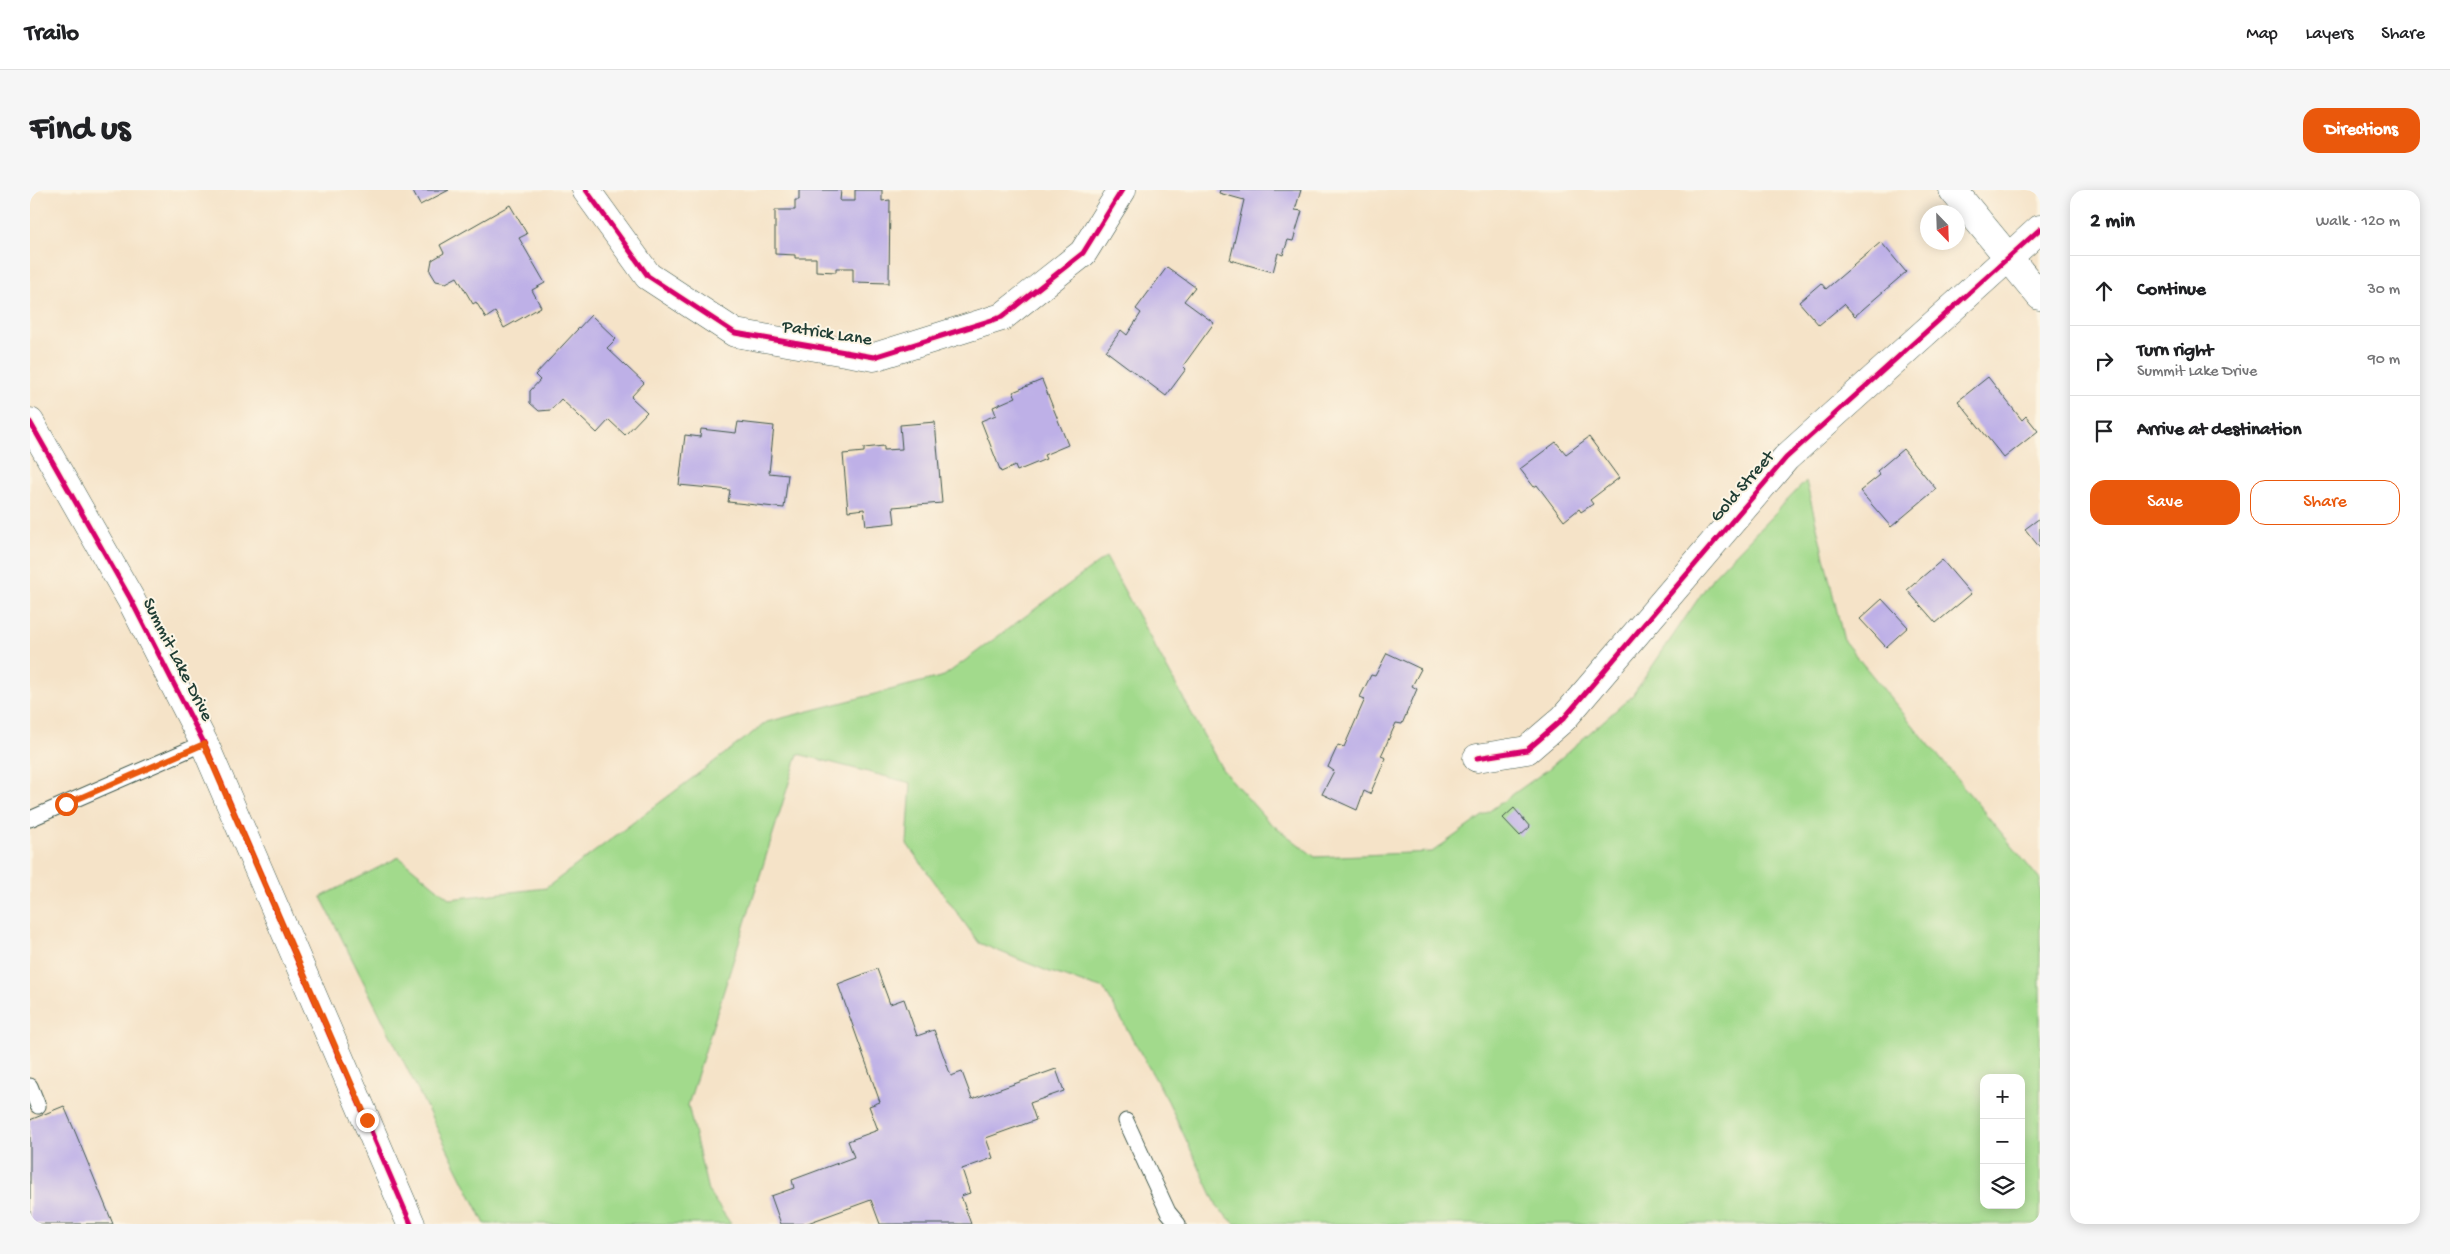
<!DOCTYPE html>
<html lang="en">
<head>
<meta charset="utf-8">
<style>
  :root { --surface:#fff; --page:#f6f6f6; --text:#202124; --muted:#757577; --line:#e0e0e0; --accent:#ea580c }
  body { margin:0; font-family:"Gochi Hand",sans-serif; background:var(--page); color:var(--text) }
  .controls { position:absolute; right:15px; bottom:15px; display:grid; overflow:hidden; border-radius:10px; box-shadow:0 2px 12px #0003 }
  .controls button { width:45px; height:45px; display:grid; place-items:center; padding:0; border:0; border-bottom:1px solid var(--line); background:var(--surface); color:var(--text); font:25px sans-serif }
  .compass { position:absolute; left:1890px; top:15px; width:45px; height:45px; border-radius:50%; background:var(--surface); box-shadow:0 2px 12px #0003; rotate:157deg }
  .stop { position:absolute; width:15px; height:15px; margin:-11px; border:4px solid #ea580c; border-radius:50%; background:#fff }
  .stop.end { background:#ea580c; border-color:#fff; box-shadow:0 1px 5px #0008 }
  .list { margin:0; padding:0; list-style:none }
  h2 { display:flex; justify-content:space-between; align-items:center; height:65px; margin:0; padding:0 20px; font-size:21px }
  h2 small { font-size:16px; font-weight:400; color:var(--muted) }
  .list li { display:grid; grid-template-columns:32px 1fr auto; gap:15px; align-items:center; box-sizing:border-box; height:70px; padding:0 20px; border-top:1px solid var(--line) }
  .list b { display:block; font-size:19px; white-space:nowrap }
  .list p { margin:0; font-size:16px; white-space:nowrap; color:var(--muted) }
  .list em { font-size:16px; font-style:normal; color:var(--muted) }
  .actions { display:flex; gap:10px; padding:15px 20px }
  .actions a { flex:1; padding:11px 0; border:1px solid var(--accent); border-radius:15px; text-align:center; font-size:18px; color:var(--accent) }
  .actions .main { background:var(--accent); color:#fff }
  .icon { flex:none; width:28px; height:28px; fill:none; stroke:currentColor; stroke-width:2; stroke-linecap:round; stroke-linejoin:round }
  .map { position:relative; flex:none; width:2010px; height:1034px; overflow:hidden; border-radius:15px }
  header { display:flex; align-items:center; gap:30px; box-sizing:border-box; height:70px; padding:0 25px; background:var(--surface); border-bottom:1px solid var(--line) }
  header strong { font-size:24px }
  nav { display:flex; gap:28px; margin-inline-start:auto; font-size:18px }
  .intro { display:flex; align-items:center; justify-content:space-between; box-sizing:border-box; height:120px; padding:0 30px }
  h1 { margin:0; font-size:35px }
  .button { padding:12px 22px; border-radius:15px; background:var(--accent); color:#fff; font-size:18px; font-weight:700 }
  main { display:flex; gap:30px; padding:0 30px }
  aside { flex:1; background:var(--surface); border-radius:15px; box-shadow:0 2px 12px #0003 }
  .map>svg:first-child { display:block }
  .green { fill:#a2da8c; stroke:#608c60; fill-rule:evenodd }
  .building { fill:#beb0e7 }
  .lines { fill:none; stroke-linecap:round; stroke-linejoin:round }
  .lane-casing { stroke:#3f564a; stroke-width:17 }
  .street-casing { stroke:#3f564a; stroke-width:29 }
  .lane { stroke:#fff; stroke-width:15 }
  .street { stroke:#fff; stroke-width:28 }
  .cycleway-casing { stroke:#fcf5e5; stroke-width:8 }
  .cycleway { stroke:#d6006c; stroke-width:5 }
  .route { stroke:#ea580c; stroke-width:6 }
  .labels { text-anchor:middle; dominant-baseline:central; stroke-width:4; stroke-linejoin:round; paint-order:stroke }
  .street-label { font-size:18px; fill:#1f3d34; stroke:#fcf5e5 }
</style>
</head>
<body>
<header>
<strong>Trailo</strong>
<nav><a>Map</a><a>Layers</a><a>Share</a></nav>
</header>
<div class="intro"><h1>Find us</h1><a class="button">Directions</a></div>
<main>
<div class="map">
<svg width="2010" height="1034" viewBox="0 0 2010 1034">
  <rect width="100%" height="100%" fill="#fcf5e5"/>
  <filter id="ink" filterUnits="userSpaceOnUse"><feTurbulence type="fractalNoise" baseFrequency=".02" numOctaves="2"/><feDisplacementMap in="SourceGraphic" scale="10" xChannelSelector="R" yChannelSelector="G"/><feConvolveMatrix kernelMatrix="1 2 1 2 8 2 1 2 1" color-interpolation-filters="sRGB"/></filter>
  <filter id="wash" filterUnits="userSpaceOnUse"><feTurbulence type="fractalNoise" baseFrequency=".0096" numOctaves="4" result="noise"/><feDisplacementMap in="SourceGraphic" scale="20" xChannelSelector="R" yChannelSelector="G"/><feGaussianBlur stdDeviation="1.12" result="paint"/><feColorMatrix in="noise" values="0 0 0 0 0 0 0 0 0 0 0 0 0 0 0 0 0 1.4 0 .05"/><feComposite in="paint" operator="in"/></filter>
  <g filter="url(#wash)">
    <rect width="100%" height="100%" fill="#f5e3c8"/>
    <path class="green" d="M1776 291 1814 451 2010 690V1034H1205L1188 1018 1138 911 1074 799 1017 781 949 753 877 654 881 593 768 564 658 915 678 1001 701 1034H455L291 707 369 667 420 709 516 698 737 532 914 486 1076 367 1192 579 1238 631 1285 667 1402 662 1517 580 1602 506 1683 387ZM1954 888H1991V1015H1954Z"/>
    <g id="blocks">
      <g class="building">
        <polygon points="382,0 419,0 390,15"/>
        <polygon points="769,0 811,0 810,11 825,11 825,0 852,0 852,11 860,10 859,93 823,92 823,78 806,78 806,82 786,81 786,68 765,68 765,65 745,64 745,20 765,20 765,10 769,10"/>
        <polygon points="1190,0 1271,0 1265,20 1272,21 1263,51 1258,50 1253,65 1248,63 1243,82 1200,70 1214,10 1189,3"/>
        <polygon points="480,15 497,44 489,48 515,93 502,100 511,117 474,138 465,122 456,128 446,112 443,114 427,87 416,93 406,91 400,81 402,70 414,63 410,55"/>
        <polygon points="1851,52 1876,82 1825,126 1814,114 1789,135 1769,112 1791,93 1796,99"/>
        <polygon points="1137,77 1165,97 1154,111 1184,133 1153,176 1156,179 1136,206 1076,161 1091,140 1097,145 1111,123 1106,119"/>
        <polygon points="561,125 586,149 577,158 614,193 601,207 617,222 595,245 579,230 567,243 531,209 521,220 509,221 500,213 500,201 510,190 505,185"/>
        <polygon points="1958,187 1992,230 1996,226 2008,241 1974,268 1928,211"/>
        <polygon points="1012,190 1038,255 1014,265 1016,269 987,281 985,276 971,282 951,231 966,225 963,217 986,207 983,202"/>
        <polygon points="708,232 744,236 739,283 758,285 754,318 698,312 700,300 649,295 655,245 670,247 671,239 706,243"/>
        <polygon points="905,232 912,313 863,317 865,333 836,336 834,319 818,321 813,264 834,262 834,258 854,256 854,260 872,259 870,235"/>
        <polygon points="1559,247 1589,288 1560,310 1563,314 1551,322 1549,319 1534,331 1507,295 1504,297 1490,279 1526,252 1536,264"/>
        <polygon points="1873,259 1906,299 1861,337 1830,301 1850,285 1847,281"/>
        <polygon points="2010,328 2010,358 1995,339"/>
        <polygon points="1912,370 1941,404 1906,433 1877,400"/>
        <polygon points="1852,409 1878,437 1856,457 1830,429"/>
        <polygon points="1357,463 1391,479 1382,496 1387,499 1372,534 1366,533 1351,566 1356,568 1340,604 1334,601 1327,620 1292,604 1304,581 1298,577 1308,555 1314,557 1335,509 1330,507 1341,485 1345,486"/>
        <polygon points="1484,618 1500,637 1490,646 1473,628"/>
        <polygon points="847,779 860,814 874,809 887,846 904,840 921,886 932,882 942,909 1026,879 1034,901 1000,913 1006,930 956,948 963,968 932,979 940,1003 931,1006 941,1034 850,1034 841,1010 775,1034 751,1034 741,1006 764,998 762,990 824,967 818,951 848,940 839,916 850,912 808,794"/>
        <polygon points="34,916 46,944 83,1034 0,1034 0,930"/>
      </g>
    </g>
  </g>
  <g filter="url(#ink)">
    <use href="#blocks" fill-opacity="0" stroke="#3f564a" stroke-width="1"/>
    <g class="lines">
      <g class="lane-casing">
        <g id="lane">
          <polyline points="0,629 174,553"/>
          <polyline points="0,896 8,916"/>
          <polyline points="1096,931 1138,1022 1148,1034"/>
        </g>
      </g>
      <g class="street-casing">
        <g id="street">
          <polyline points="556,0 618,86 705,143 844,167 972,127 1053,63 1092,0"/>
          <polyline points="1923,0 2010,106"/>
          <polyline points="0,232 100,408 174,553 381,1034"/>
          <polyline points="1447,568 1497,560 1534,528 1756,268 2010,39"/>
        </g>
      </g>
      <use href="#lane" class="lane"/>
      <use href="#street" class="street"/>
      <g class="cycleway-casing">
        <g id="cycleway">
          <polyline points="556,0 618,86 705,143 844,167 972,127 1053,63 1092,0"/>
          <polyline points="0,232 100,408 174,553 381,1034"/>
          <polyline points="1447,568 1497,560 1534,528 1756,268 2010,39"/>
        </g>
      </g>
      <use href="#cycleway" class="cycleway"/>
    </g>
  </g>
  <g class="lines" filter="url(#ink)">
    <polyline class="route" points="36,614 174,554 337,930"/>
  </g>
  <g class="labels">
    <g class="street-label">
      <text transform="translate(797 144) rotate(9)">Patrick Lane</text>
      <text transform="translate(1713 297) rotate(-49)">Gold Street</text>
      <text transform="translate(147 470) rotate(63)">Summit Lake Drive</text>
    </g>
  </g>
</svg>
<div class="controls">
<button>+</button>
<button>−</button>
<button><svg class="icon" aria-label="layers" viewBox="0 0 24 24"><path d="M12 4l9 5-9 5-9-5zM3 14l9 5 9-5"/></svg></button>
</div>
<svg class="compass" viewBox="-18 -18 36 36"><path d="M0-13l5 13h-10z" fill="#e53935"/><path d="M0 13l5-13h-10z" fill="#757577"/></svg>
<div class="stop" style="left:36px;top:614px"></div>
<div class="stop end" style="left:337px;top:930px"></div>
</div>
<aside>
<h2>2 min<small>Walk · 120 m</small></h2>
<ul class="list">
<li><svg class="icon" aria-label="ahead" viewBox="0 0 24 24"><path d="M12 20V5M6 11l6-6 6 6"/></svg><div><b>Continue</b></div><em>30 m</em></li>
<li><svg class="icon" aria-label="right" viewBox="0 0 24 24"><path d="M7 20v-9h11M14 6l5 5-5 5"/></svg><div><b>Turn right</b><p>Summit Lake Drive</p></div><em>90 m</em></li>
<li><svg class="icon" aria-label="arrive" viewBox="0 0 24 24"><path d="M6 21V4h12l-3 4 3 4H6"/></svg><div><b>Arrive at destination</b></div></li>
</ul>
<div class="actions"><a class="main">Save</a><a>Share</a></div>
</aside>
</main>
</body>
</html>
